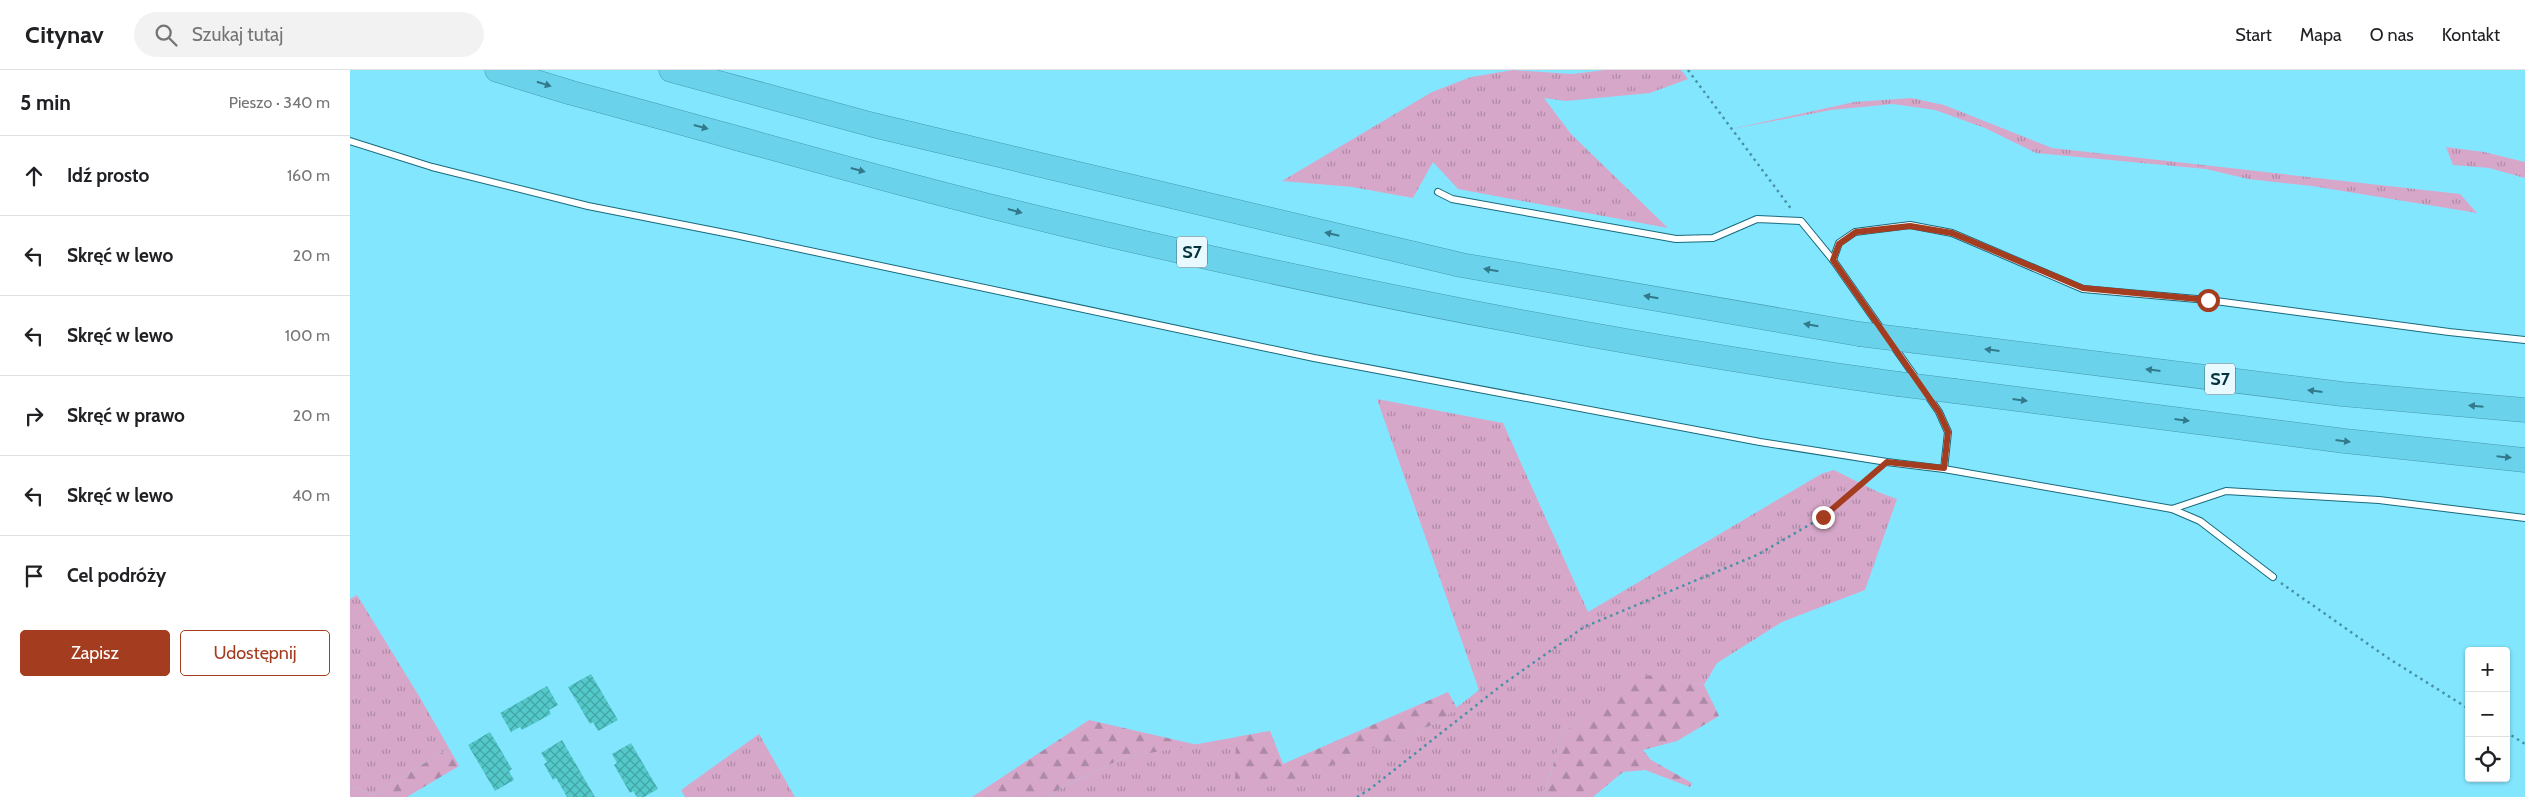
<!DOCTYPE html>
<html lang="pl">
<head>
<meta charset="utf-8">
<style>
  :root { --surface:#fff; --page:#f2f2f2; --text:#202124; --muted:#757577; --line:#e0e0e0; --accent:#a43c1f }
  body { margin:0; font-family:Cabin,sans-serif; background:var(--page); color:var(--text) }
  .controls { position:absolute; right:15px; bottom:15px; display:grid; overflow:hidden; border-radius:5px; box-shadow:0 1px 4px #0004 }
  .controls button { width:45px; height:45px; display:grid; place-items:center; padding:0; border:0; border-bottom:1px solid var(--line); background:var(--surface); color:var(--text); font:25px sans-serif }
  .stop { position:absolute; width:15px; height:15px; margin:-11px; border:4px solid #a43c1f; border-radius:50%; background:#fff }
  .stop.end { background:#a43c1f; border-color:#fff; box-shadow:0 1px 5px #0008 }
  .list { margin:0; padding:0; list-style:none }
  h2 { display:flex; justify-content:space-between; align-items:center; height:65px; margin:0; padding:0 20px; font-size:21px }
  h2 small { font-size:16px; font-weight:400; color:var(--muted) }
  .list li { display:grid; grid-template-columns:32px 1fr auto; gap:15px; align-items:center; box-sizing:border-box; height:80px; padding:0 20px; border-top:1px solid var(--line) }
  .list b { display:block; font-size:19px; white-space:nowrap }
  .list em { font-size:16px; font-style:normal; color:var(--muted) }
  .actions { display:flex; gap:10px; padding:15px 20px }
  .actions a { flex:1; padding:11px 0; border:1px solid var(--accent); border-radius:5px; text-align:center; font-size:18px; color:var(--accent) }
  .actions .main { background:var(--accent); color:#fff }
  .icon { flex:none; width:28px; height:28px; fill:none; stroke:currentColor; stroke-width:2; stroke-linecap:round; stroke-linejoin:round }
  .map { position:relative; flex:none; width:2175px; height:727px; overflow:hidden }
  header { display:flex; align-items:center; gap:30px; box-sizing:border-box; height:70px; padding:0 25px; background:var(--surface); border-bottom:1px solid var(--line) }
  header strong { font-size:24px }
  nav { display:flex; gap:28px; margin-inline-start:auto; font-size:18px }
  .search { width:350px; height:45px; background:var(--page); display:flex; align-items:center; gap:12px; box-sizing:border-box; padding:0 18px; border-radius:28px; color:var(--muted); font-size:19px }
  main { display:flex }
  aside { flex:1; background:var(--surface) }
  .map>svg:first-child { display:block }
  .grass { fill:url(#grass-tufts) }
  .forest { fill:url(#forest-firs) }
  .building { fill:url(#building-cross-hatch) }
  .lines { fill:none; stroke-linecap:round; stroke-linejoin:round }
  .lane-casing { stroke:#186a7c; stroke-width:8 }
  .highway-casing { stroke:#479aae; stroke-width:25 }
  .path { stroke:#4892a4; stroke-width:2.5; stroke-dasharray:2.5 4; stroke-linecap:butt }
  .lane { stroke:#fff; stroke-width:6 }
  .highway { stroke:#6bd2eb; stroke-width:24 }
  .highway-bridge-casing { stroke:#479aae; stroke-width:25; stroke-linecap:butt }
  .highway-bridge { stroke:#6bd2eb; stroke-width:24 }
  .oneway { fill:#327a8b }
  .route { stroke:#a43c1f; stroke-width:6 }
  .labels { text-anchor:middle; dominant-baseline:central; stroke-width:4.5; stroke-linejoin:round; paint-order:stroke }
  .shield { fill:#e8faff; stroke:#486e76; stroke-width:1 }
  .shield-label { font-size:18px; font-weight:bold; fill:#04323c }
</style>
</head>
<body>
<header>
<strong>Citynav</strong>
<div class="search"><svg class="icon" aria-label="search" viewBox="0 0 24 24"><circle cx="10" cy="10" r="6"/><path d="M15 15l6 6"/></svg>Szukaj tutaj</div>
<nav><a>Start</a><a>Mapa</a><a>O nas</a><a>Kontakt</a></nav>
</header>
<main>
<aside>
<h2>5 min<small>Pieszo · 340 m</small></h2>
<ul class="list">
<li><svg class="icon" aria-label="ahead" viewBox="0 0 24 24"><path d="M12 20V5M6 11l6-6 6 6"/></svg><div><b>Idź prosto</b></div><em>160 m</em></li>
<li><svg class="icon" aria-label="left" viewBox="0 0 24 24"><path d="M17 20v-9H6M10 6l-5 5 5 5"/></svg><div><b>Skręć w lewo</b></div><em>20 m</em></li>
<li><svg class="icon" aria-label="left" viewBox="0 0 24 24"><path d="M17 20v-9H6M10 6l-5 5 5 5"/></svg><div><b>Skręć w lewo</b></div><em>100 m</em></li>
<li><svg class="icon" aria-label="right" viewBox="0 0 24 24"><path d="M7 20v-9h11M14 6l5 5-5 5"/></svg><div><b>Skręć w prawo</b></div><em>20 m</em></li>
<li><svg class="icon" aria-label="left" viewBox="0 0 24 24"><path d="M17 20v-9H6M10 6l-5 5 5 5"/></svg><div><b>Skręć w lewo</b></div><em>40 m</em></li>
<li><svg class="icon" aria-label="arrive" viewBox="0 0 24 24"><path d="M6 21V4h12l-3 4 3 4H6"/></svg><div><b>Cel podróży</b></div></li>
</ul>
<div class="actions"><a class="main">Zapisz</a><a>Udostępnij</a></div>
</aside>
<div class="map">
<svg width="2175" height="727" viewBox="0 0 2175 727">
  <defs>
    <pattern id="grass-tufts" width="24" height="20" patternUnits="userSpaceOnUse" patternTransform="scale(1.25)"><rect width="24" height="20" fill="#d7a7ca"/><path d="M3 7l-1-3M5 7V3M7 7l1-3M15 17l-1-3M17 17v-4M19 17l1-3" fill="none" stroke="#ac89a5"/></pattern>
    <pattern id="forest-firs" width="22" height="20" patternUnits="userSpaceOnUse" patternTransform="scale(1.25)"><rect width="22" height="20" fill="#d7a7ca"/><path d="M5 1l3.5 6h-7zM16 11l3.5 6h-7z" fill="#ac89a5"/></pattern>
    <pattern id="building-cross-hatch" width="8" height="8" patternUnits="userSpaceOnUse" patternTransform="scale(1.25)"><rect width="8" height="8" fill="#53c9ca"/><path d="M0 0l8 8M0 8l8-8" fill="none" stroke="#43a4a5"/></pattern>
  </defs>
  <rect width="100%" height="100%" fill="#83e6ff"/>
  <g class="grass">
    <polygon points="1163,0 1222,4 1255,0 1331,0 1338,9 1300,23 1216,31 1194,28 1221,64 1318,158 1108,119 1083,92 1063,128 1002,117 932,111 1082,22 1121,7"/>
    <polygon points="1561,28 1594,35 1702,78 2110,124 2127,143 1962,116 1898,109 1856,99 1686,83 1635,58 1585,40 1543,34 1481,40 1377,60 1504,32"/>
    <polygon points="2096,77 2134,82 2175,92 2175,108 2139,98 2103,95"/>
    <polygon points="1027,329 1153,353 1238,542 1471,404 1484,400 1528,422 1547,429 1515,520 1432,552 1367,593 1354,615 1289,605 1212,664 1198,713 1190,727 699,727 709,719 775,687 920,661 939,711 1087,653 1129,620"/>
    <polygon points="7,525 69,626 99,678 23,725 0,715 0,529"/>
    <polygon points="409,664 445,727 335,727 331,720"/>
  </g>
  <g class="forest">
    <polygon points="1289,604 1354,615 1369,646 1327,671 1293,680 1301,690 1342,713 1340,717 1295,700 1273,702 1243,727 1190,727 1198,713 1212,664"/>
    <polygon points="1098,622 1107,638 1087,653 939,712 885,713 886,667 920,661 933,694"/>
    <polygon points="739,650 848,675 775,687 709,719 699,727 622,727"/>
    <polygon points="99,678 109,696 57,727 0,727 0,715 23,725"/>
  </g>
  <g class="building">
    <polygon points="241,604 268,650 248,661 243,652 240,654 218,617"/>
    <polygon points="197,616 208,635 199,640 201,644 172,660 170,657 161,662 150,643"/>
    <polygon points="140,662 162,699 159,701 164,710 145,721 118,675"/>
    <polygon points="212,670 238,715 245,727 217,727 206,708 203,710 194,694 197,692 191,683"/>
    <polygon points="281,673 308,719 294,727 287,727 283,721 280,723 264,695 267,693 262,684"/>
  </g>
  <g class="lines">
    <g class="lane-casing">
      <g id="lane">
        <polyline points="0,71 82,97 238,136 385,165 964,288 1410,372 1537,392 1594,399 1822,439 1876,421 2029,430 2175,448"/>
        <polyline points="1088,122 1102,129 1326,169 1363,168 1407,149 1451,151 1483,190 1532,260"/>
        <polyline points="1483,190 1489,173 1505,162 1560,155 1602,163 1733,219 1858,230 2099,262 2175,270"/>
        <polyline points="1542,274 1568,311"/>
        <polyline points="1576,323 1589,342 1598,362 1594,399"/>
        <polyline points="1822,439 1850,451 1923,507"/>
      </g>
    </g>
    <g class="highway-casing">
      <g id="highway">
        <path d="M147 0 222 23C387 67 551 116 717 155 991 220 1268 275 1548 314"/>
        <polyline points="321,0 523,55 1111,195 1509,264"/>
        <polyline points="1566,271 1992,324 2175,340"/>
        <polyline points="1605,321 1995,371 2175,390"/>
      </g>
    </g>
    <g class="path">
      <polyline points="1338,0 1442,140"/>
      <polyline points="1931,513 2038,588 2119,639"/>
      <polyline points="2156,662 2175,674"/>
      <polyline points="1007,727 1020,719 1152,615 1234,557 1407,485 1473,447 1526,401"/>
    </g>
    <use href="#lane" class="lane"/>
    <use href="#highway" class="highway"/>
    <g class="highway-bridge-casing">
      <g id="highway-bridge">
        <polyline points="1509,264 1566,271"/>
        <polyline points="1548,314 1605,321"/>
      </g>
    </g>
    <use href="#highway-bridge" class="highway-bridge"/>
  </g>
  <defs><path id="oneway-solid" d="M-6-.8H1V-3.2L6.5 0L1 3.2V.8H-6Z" transform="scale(1.25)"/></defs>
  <g class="oneway">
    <use href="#oneway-solid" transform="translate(194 14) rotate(17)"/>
    <use href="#oneway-solid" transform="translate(351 57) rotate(15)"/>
    <use href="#oneway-solid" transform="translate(508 100) rotate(15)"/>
    <use href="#oneway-solid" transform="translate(665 141) rotate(15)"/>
    <use href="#oneway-solid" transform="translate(982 164) rotate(-167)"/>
    <use href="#oneway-solid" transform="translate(1141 200) rotate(-170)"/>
    <use href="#oneway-solid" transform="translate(1301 227) rotate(-170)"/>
    <use href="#oneway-solid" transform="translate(1461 255) rotate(-170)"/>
    <use href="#oneway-solid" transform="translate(1642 280) rotate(-173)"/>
    <use href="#oneway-solid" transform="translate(1803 300) rotate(-173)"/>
    <use href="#oneway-solid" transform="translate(1965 321) rotate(-173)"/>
    <use href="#oneway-solid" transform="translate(1670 330) rotate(7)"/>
    <use href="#oneway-solid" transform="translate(2126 336) rotate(-175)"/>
    <use href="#oneway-solid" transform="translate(1832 350) rotate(7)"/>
    <use href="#oneway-solid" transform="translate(1993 371) rotate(7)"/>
    <use href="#oneway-solid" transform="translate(2154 387) rotate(6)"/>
  </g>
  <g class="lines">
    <polyline class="route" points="1473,447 1537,392 1594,398 1598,362 1589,342 1483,190 1489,174 1506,162 1560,156 1602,163 1733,218 1858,230"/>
  </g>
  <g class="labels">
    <g class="shield">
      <rect x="827" y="166.5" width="30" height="31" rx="4"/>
      <rect x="1855" y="293.5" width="30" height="31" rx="4"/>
    </g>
    <g class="shield-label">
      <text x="842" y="182">S7</text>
      <text x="1870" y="309">S7</text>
    </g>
  </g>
</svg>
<div class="controls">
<button>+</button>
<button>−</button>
<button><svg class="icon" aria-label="locate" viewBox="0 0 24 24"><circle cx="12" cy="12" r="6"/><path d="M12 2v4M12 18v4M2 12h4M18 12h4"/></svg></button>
</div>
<div class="stop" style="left:1858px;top:230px"></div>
<div class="stop end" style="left:1473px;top:447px"></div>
</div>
</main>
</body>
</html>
